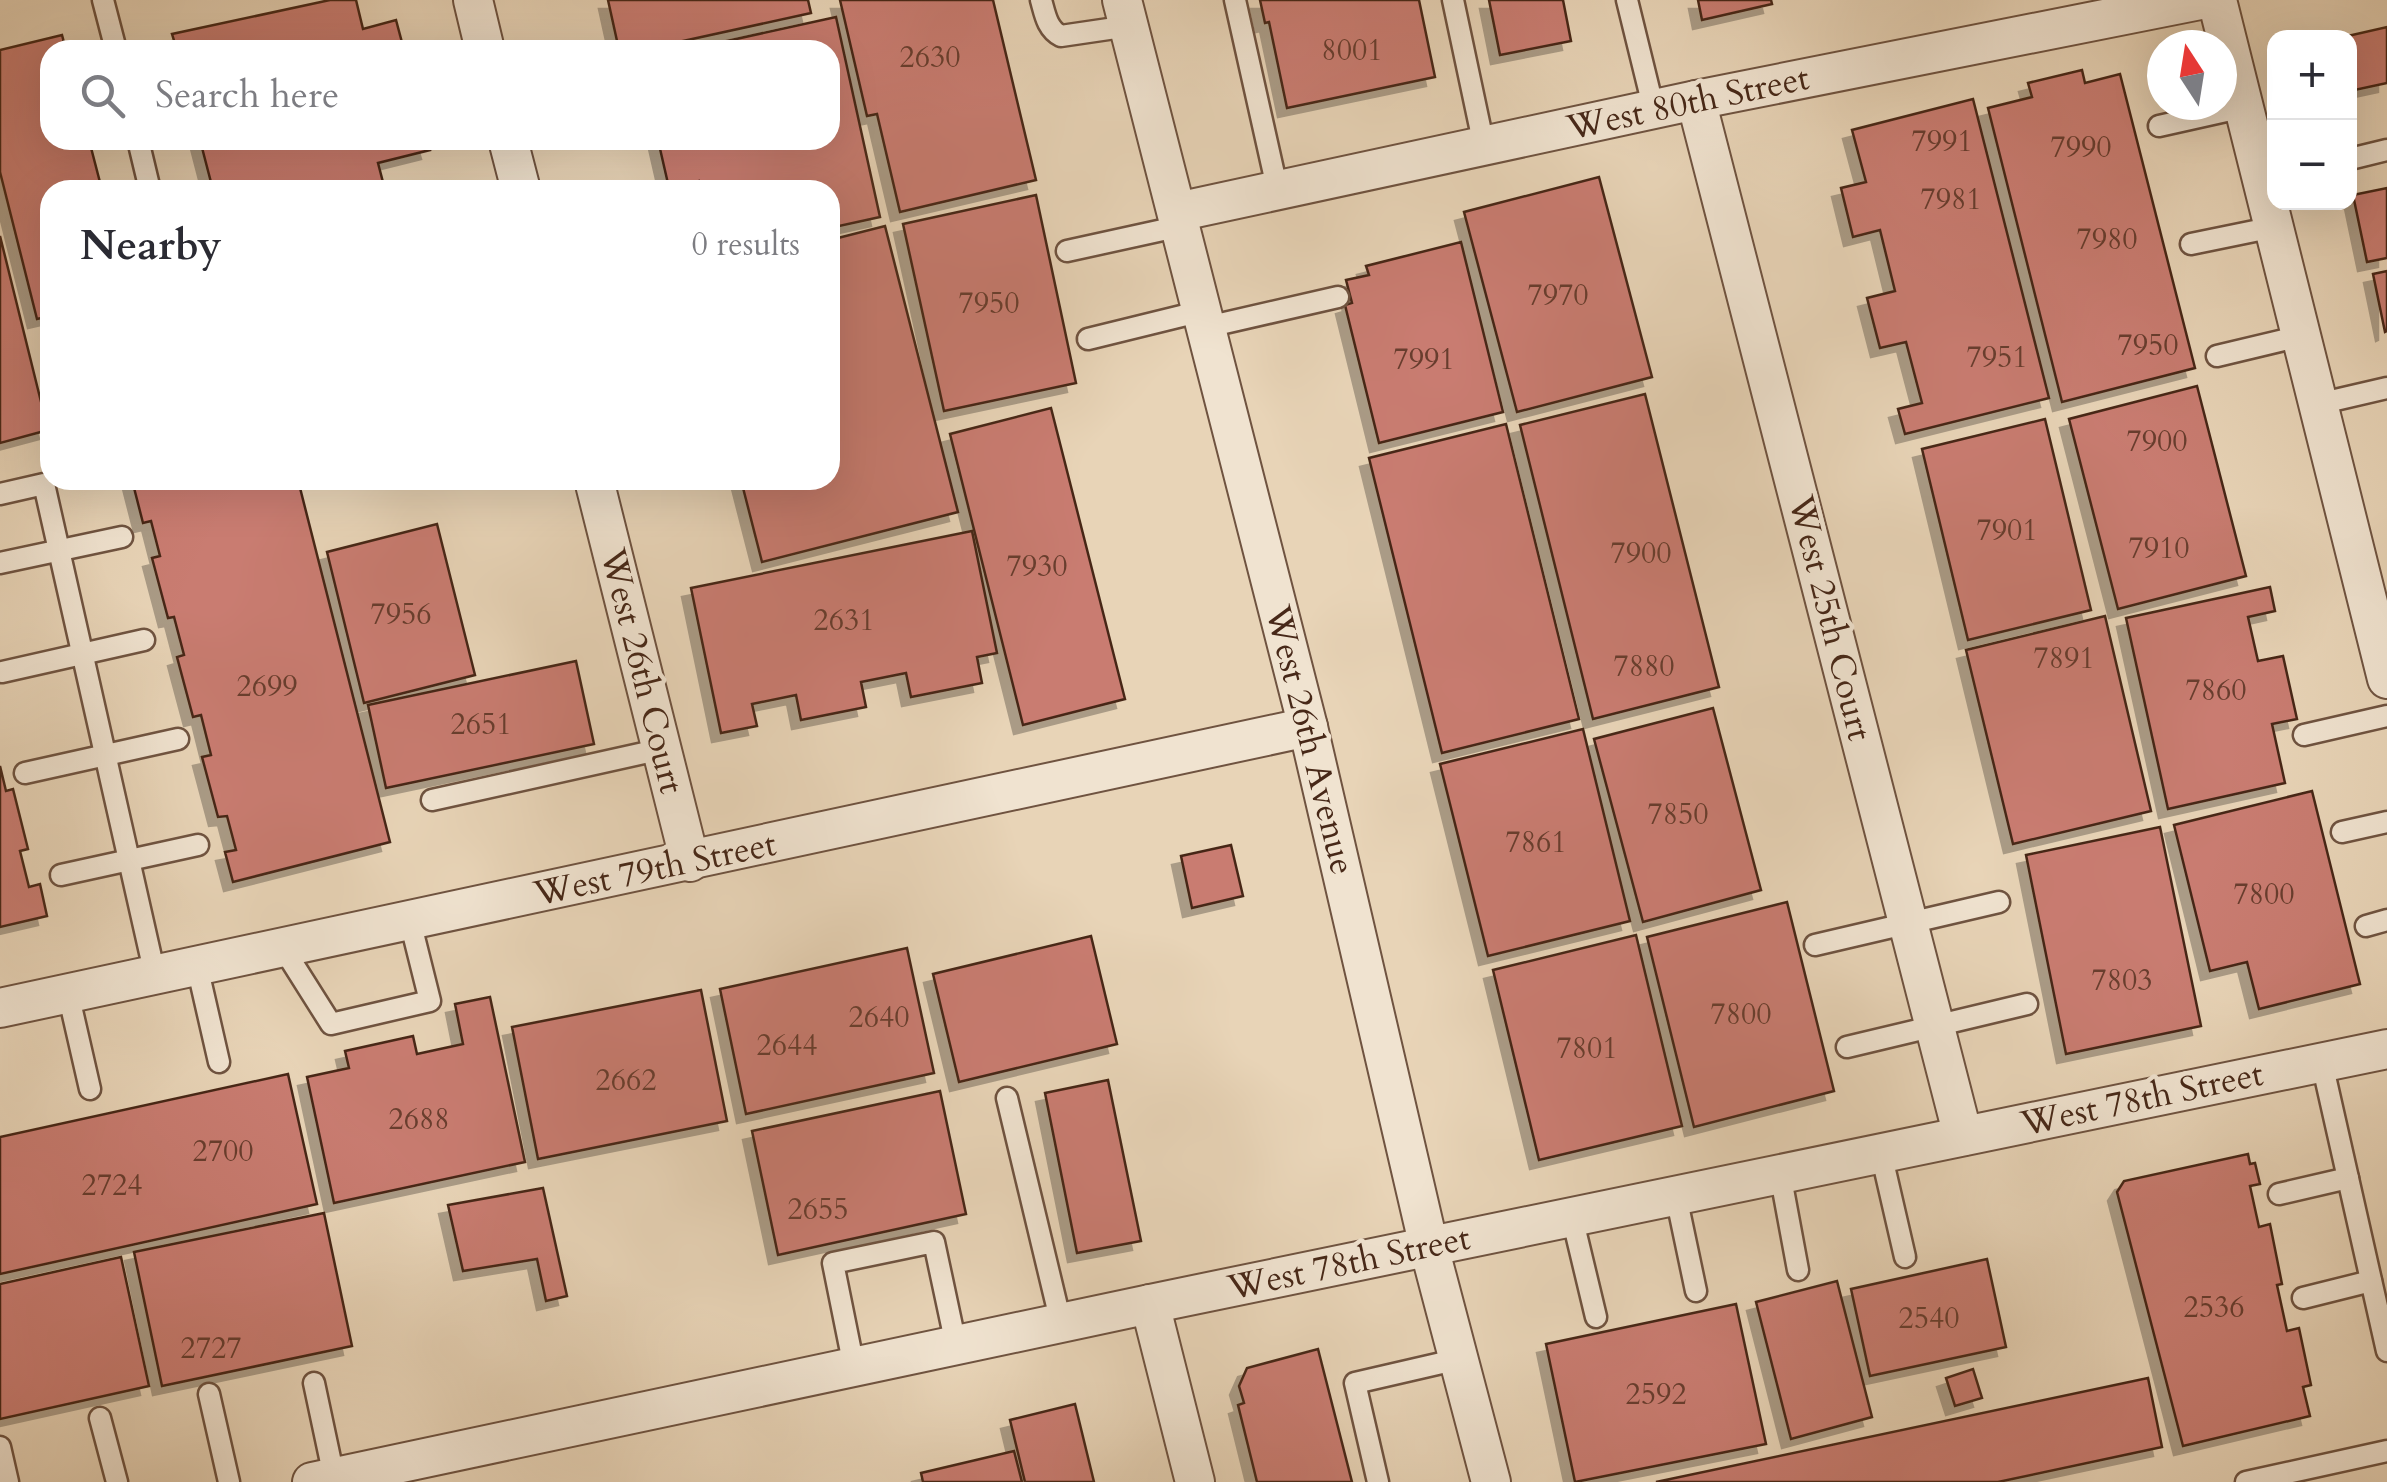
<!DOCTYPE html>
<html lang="en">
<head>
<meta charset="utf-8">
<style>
  :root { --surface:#fff; --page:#f7f7f7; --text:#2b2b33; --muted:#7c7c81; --line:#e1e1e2 }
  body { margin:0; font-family:Cardo,serif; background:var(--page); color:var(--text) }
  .controls { position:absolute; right:30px; top:30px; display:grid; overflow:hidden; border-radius:20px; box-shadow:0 10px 40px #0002 }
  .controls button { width:90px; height:90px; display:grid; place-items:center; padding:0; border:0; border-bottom:2px solid var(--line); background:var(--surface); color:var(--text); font:50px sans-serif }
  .compass { position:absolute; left:2147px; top:30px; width:90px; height:90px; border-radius:50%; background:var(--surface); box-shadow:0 10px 40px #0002; rotate:348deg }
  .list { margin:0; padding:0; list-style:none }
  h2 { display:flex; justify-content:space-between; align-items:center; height:130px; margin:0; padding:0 40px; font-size:42px }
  h2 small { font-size:32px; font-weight:400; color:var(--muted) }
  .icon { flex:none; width:55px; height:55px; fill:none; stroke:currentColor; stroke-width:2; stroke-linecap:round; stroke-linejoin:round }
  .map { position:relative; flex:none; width:2387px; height:1482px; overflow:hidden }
  .search { position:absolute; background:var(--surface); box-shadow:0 10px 40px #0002; left:40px; top:40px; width:800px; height:110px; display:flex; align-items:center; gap:25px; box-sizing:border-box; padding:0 35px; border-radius:30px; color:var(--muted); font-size:38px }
  .panel { position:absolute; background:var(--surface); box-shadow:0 10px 40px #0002; left:40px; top:180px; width:800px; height:310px; border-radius:30px }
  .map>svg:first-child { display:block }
  .building { fill:#c97b71; stroke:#472818; stroke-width:2.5; filter:url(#shadow) }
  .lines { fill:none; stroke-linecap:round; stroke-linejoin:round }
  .lane-casing { stroke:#6f5340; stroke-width:25 }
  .street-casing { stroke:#6f5340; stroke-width:42 }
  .lane { stroke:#f0e3d0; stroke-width:20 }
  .street { stroke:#f0e3d0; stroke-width:38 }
  .labels { text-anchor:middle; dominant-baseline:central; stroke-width:9; stroke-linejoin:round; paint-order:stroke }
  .number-label { font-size:30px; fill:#683d2e }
  .street-label { font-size:35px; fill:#472818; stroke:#f0e3d0 }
</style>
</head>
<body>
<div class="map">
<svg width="2387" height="1482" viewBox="0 0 2387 1482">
  <defs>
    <filter id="shadow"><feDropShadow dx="-9" dy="9" stdDeviation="0" flood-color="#0004"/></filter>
  </defs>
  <rect width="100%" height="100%" fill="#e8d4b7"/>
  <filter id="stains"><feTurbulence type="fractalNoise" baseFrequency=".002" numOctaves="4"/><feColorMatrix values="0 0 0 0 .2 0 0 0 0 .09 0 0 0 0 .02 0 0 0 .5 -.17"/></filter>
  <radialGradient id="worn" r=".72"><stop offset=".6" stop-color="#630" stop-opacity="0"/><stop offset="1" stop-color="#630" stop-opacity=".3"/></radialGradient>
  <g class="building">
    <polygon points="330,0 356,0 363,29 396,20 404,50 177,50 172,34"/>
    <polygon points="608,0 808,0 811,13 642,50 619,50"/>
    <polygon points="840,0 993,0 1036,180 900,212 877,114 867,116"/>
    <polygon points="1260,0 1419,0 1435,77 1287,108 1269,22 1265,23"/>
    <polygon points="1489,0 1563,0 1571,41 1500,55"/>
    <polygon points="1698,0 1771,0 1772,4 1702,20"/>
    <polygon points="836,17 880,217 830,228 830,190 701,190 699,181 669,188 658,140 830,140 830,50 686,50"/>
    <polygon points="2387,27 2387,83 2350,91 2350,38 2339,38"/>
    <polygon points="62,35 66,50 50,50 50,140 89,140 102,190 50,190 50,316 37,319 0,172 0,50"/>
    <polygon points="2082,70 2085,83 2120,74 2195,368 2062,402 1988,108 2032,97 2028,83"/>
    <polygon points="1973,99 2049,398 1905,434 1898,409 1922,403 1906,342 1880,348 1867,298 1895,291 1880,230 1853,237 1841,188 1866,182 1852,130"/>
    <polygon points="200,140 427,140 430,150 378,163 385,190 213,190"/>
    <polygon points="1599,177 1652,377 1517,412 1464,212"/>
    <polygon points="2387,188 2387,258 2367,262 2353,195"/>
    <polygon points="1036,195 1076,383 944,411 903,224"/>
    <polygon points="885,226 958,512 762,562 741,480 830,480 830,240"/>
    <polygon points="0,236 48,430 0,443"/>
    <polygon points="1461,242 1503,412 1379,443 1345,305 1352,303 1346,280 1369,275 1366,266"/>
    <polygon points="2387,271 2387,331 2385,332 2373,274"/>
    <polygon points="2197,386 2246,576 2118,609 2069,419"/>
    <polygon points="1645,394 1719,687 1593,719 1520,425"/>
    <polygon points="1051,408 1125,699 1023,725 950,434"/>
    <polygon points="2045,419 2091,610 1968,640 1922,449"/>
    <polygon points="1506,424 1579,719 1442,753 1369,458"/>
    <polygon points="132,480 298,480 390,842 233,882 225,852 236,850 227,816 218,817 202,757 211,755 201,715 193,717 177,657 184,655 174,617 168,618 152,558 160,556 151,521 143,523"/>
    <polygon points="437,524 475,675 364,703 327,552"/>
    <polygon points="972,531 997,653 977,657 982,683 911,697 906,673 861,682 866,707 801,720 796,695 752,704 757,726 721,733 691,588"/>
    <polygon points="2270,587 2275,611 2248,617 2258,661 2283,656 2297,719 2272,724 2285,783 2168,809 2126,618"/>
    <polygon points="2105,616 2151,811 2013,844 1966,650"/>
    <polygon points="576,661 594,744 386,788 368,705"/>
    <polygon points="1713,708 1761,890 1643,922 1594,739"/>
    <polygon points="1583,729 1630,921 1488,956 1440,764"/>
    <polygon points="0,766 6,791 13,789 28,849 20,851 29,887 40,884 47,916 0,927"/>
    <polygon points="2312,791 2360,984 2259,1009 2247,962 2210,971 2174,825"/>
    <polygon points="2160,827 2201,1026 2066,1054 2026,855"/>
    <polygon points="1231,845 1243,896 1192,908 1181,856"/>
    <polygon points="1787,902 1834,1091 1694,1127 1647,937"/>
    <polygon points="1636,935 1682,1126 1539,1160 1493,970"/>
    <polygon points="1091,936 1117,1044 959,1082 933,974"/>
    <polygon points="907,948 934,1073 746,1114 720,989"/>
    <polygon points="701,990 727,1121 538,1159 512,1027"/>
    <polygon points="490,997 525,1162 334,1203 307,1077 349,1068 345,1051 413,1036 417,1054 463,1044 455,1004"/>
    <polygon points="288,1074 317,1204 0,1274 0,1137"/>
    <polygon points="1108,1080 1141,1241 1077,1253 1045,1093"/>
    <polygon points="940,1091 966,1214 778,1255 752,1131"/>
    <polygon points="2248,1154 2250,1164 2255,1163 2260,1184 2250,1186 2259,1227 2270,1224 2282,1284 2277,1285 2287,1331 2299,1328 2311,1385 2303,1387 2310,1416 2183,1446 2117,1192 2124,1181"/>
    <polygon points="543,1188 567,1296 546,1301 537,1259 463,1271 448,1205"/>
    <polygon points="324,1213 352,1346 162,1386 134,1252"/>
    <polygon points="121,1257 149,1386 0,1419 0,1284"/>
    <polygon points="1987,1259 2006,1347 1870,1376 1851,1289"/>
    <polygon points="1837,1281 1872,1417 1791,1439 1756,1302"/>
    <polygon points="1736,1304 1766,1444 1575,1482 1546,1344"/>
    <polygon points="1318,1349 1352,1482 1257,1482 1238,1405 1244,1403 1239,1386 1247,1368"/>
    <polygon points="1973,1369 1982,1398 1955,1406 1946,1378"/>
    <polygon points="2148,1378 2162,1447 1998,1482 1656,1482"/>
    <polygon points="1075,1404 1094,1482 1025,1482 1010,1420"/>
    <polygon points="1014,1451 1022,1482 923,1482 921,1473"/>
  </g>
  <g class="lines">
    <g class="lane-casing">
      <g id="lane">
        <polyline points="103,0 116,50"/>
        <path d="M1041 0C1045 14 1047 29 1061 36L1129 26"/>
        <polyline points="1235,0 1278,192"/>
        <polyline points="1453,0 1484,146"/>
        <polyline points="1627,0 1654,110"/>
        <polyline points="2159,126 2244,107"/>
        <polyline points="138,140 150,190"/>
        <polyline points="2350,159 2387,150"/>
        <polyline points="2191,244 2274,227"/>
        <polyline points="1067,251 1181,226"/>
        <polyline points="1207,327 1338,297"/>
        <polyline points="1088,339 1202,311"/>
        <polyline points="2217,356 2301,336"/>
        <polyline points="2318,404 2387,388"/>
        <polyline points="0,494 44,484 155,975"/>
        <polyline points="0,563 122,537"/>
        <polyline points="2,672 144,640"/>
        <polyline points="2304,735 2387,716"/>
        <polyline points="25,773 178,739"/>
        <polyline points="432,800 662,749"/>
        <polyline points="2342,832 2387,822"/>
        <polyline points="61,875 198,845"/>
        <polyline points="2366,926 2387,920"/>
        <polyline points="1815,945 1999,902"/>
        <polyline points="283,948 331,1024 430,1001 410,921"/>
        <polyline points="197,966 219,1062"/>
        <polyline points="68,993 90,1089"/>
        <polyline points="1847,1047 2027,1004"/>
        <polyline points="2322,1063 2387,1351"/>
        <polyline points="1007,1098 1061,1323"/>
        <polyline points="1881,1153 1905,1257"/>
        <polyline points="1780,1173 1798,1270"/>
        <polyline points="2279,1194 2348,1178"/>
        <polyline points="1676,1196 1696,1291"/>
        <polyline points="1572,1217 1596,1317"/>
        <polyline points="2303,1298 2371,1281"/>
        <polyline points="854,1367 833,1263 934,1242 956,1345"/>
        <polyline points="314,1383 334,1477"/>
        <polyline points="209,1394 229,1482"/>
        <polyline points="100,1418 117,1482"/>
        <polyline points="0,1447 8,1482"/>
        <polyline points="1378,1482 1355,1383 1459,1359"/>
        <polyline points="2246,1482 2387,1451"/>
      </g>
    </g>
    <g class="street-casing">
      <g id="street">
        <polyline points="473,0 485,50"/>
        <polyline points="1122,0 1308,727 1429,1247 1491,1482"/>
        <polyline points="2217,0 2387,679"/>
        <polyline points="1696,100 1963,1136"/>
        <polyline points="508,140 521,190"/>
        <polyline points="1177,212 1696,100 2200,0"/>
        <polyline points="594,480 690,862"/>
        <polyline points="0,1008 1308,727"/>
        <polyline points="1150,1304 1195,1482"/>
        <polyline points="312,1482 1150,1304 2387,1049"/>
      </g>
    </g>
    <use href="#lane" class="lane"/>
    <use href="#street" class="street"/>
  </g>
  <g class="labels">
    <g class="number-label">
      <text x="1352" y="50">8001</text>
      <text x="930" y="57">2630</text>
      <text x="1942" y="141">7991</text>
      <text x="2081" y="147">7990</text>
      <text x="1951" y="199">7981</text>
      <text x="2107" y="239">7980</text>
      <text x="1558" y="295">7970</text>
      <text x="989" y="303">7950</text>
      <text x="2148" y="345">7950</text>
      <text x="1997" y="357">7951</text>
      <text x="1424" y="359">7991</text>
      <text x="2157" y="441">7900</text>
      <text x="2007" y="530">7901</text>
      <text x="2159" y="548">7910</text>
      <text x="1641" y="553">7900</text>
      <text x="1037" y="566">7930</text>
      <text x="401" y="614">7956</text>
      <text x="844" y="620">2631</text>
      <text x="2064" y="658">7891</text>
      <text x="1644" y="666">7880</text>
      <text x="267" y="686">2699</text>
      <text x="2216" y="690">7860</text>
      <text x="481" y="724">2651</text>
      <text x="1678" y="814">7850</text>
      <text x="1536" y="842">7861</text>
      <text x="2264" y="894">7800</text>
      <text x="2122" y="980">7803</text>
      <text x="1741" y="1014">7800</text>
      <text x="879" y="1017">2640</text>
      <text x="787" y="1045">2644</text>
      <text x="1587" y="1048">7801</text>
      <text x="626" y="1080">2662</text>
      <text x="419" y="1119">2688</text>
      <text x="223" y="1151">2700</text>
      <text x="112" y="1185">2724</text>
      <text x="818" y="1209">2655</text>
      <text x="2214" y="1307">2536</text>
      <text x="1929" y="1318">2540</text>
      <text x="211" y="1348">2727</text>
      <text x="1656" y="1394">2592</text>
    </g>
    <g class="street-label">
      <text transform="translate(1688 103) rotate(-12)">West 80th Street</text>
      <text transform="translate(1830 618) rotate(76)">West 25th Court</text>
      <text transform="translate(642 671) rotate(76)">West 26th Court</text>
      <text transform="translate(1310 740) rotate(76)">West 26th Avenue</text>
      <text transform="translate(655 869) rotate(-12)">West 79th Street</text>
      <text transform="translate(2142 1099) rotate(-12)">West 78th Street</text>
      <text transform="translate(1349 1263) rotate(-12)">West 78th Street</text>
    </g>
  </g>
  <rect width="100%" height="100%" filter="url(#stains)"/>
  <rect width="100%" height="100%" fill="url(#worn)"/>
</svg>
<div class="controls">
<button>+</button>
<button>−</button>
</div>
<svg class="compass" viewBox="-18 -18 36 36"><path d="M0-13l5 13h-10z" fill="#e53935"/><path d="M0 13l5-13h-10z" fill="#7c7c81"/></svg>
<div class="search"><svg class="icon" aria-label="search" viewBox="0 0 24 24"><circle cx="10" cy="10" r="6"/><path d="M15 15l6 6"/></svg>Search here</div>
<section class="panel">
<h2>Nearby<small>0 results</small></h2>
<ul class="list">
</ul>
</section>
</div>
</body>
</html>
